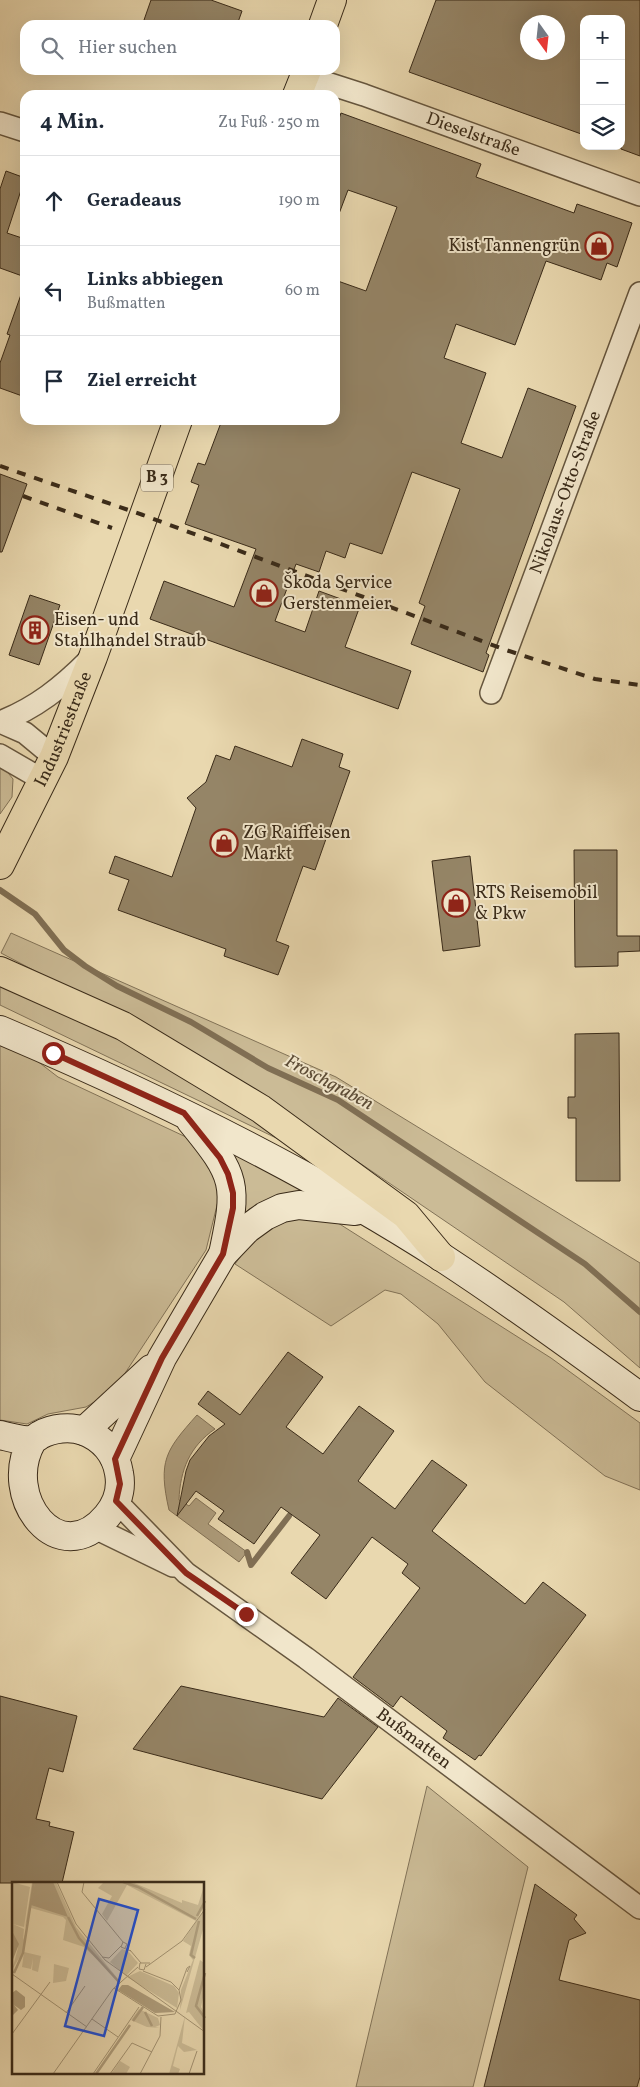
<!DOCTYPE html>
<html lang="de">
<head>
<meta charset="utf-8">
<style>
  :root { --surface:#fff; --page:#f6f6f7; --text:#1f2937; --muted:#747a83; --line:#e0e1e3 }
  body { margin:0; font-family:Vollkorn,serif; background:var(--page); color:var(--text) }
  .controls { position:absolute; right:15px; top:15px; display:grid; overflow:hidden; border-radius:10px; box-shadow:0 5px 20px #0002 }
  .controls button { width:45px; height:45px; display:grid; place-items:center; padding:0; border:0; border-bottom:1px solid var(--line); background:var(--surface); color:var(--text); font:25px sans-serif }
  .compass { position:absolute; left:520px; top:15px; width:45px; height:45px; border-radius:50%; background:var(--surface); box-shadow:0 5px 20px #0002; rotate:165deg }
  .stop { position:absolute; width:15px; height:15px; margin:-11px; border:4px solid #8f2418; border-radius:50%; background:#fff }
  .stop.end { background:#8f2418; border-color:#fff; box-shadow:0 1px 5px #0008 }
  .list { margin:0; padding:0; list-style:none }
  h2 { display:flex; justify-content:space-between; align-items:center; height:65px; margin:0; padding:0 20px; font-size:21px }
  h2 small { font-size:16px; font-weight:400; color:var(--muted) }
  .list li { display:grid; grid-template-columns:32px 1fr auto; gap:15px; align-items:center; box-sizing:border-box; height:90px; padding:0 20px; border-top:1px solid var(--line) }
  .list b { display:block; font-size:19px; white-space:nowrap }
  .list p { margin:0; font-size:16px; white-space:nowrap; color:var(--muted) }
  .list em { font-size:16px; font-style:normal; color:var(--muted) }
  .icon { flex:none; width:28px; height:28px; fill:none; stroke:currentColor; stroke-width:2; stroke-linecap:round; stroke-linejoin:round }
  .map { position:relative; flex:none; width:640px; height:2087px; overflow:hidden }
  .search { position:absolute; background:var(--surface); box-shadow:0 5px 20px #0002; left:20px; top:20px; width:320px; height:55px; display:flex; align-items:center; gap:12px; box-sizing:border-box; padding:0 18px; border-radius:15px; color:var(--muted); font-size:19px }
  .panel { position:absolute; background:var(--surface); box-shadow:0 5px 20px #0002; left:20px; top:90px; width:320px; height:335px; border-radius:15px }
  .map>svg:first-child { display:block }
  .green { fill:#cbbb96; stroke:#827358 }
  .water { fill:#ae9d7c; stroke:#806f54 }
  .lines { fill:none; stroke-linecap:round; stroke-linejoin:round }
  .stream { stroke:#806f54; stroke-width:6 }
  .building { fill:#958567; stroke:#3a2b19; fill-rule:evenodd }
  .street-casing { stroke:#66563e; stroke-width:24 }
  .secondary-casing { stroke:#3a2b19; stroke-width:30 }
  .primary-casing { stroke:#3a2b19; stroke-width:30 }
  .street { stroke:#f1e6cb; stroke-width:21 }
  .secondary { stroke:#f1e6cb; stroke-width:28 }
  .primary { stroke:#e9d8af; stroke-width:28 }
  .rail { stroke:#3a2b19; stroke-width:4; stroke-dasharray:9 9; stroke-linecap:butt }
  .route { stroke:#8f2418; stroke-width:6 }
  .labels { text-anchor:middle; dominant-baseline:central; stroke-width:4; stroke-linejoin:round; paint-order:stroke }
  .shield { fill:#f1e6cb; stroke:#71634e; stroke-width:1 }
  .shield-label { font-size:16px; font-weight:bold; fill:#3a2b19 }
  .street-label { font-size:18px; fill:#3a2b19; stroke:#f1e6cb }
  .poi-label { font-size:18px; fill:#3a2b19; stroke:#f1e6cb; text-anchor:start }
  .water-label { font-size:19px; font-style:italic; fill:#5d4d37; stroke:#f1e6cb }
  .inset-river { fill:none; stroke:#ae9d7c; stroke-width:2.5 }
  .inset-road { fill:none; stroke:#a39373; stroke-width:1 }
  .view { fill:#1d4ed8; fill-opacity:0.15; stroke:#1d4ed8; stroke-width:2.5 }
  .inset-edge { fill:none; stroke:#3a2b19; stroke-width:2.5 }
</style>
</head>
<body>
<div class="map">
<svg width="640" height="2087" viewBox="0 0 640 2087">
  <rect width="100%" height="100%" fill="#e9d8af"/>
  <filter id="stains"><feTurbulence type="fractalNoise" baseFrequency=".004" numOctaves="4"/><feColorMatrix values="0 0 0 0 .2 0 0 0 0 .09 0 0 0 0 .02 0 0 0 .5 -.17"/></filter>
  <radialGradient id="worn" r=".72"><stop offset=".6" stop-color="#630" stop-opacity="0"/><stop offset="1" stop-color="#630" stop-opacity=".3"/></radialGradient>
  <g class="green">
    <polygon points="0,763 13,779 12,797 0,814"/>
    <polygon points="11,933 336,1077 640,1263 640,1368 564,1302 226,1072 1,953"/>
    <polygon points="0,976 173,1064 326,1162 0,1005"/>
    <polygon points="0,1041 19,1047 58,1077 186,1137 211,1162 220,1193 206,1250 114,1390 86,1407 48,1414 27,1424 0,1420"/>
    <polygon points="226,1149 317,1195 281,1195 249,1209 234,1228"/>
    <path d="M306 1216 338 1223 551 1358 640 1423V1490L605 1476 485 1382 438 1324 401 1294 385 1290 331 1326 235 1264C258 1232 268 1226 306 1216Z"/>
    <polygon points="427,1786 528,1867 473,2087 356,2087"/>
  </g>
  <path class="water" d="M197 1415 215 1429C190 1446 180 1470 179 1500L189 1506 196 1498 216 1513 208 1524 247 1552 239 1562 169 1510C158 1461 165 1451 197 1415Z"/>
  <g class="lines">
    <g class="stream">
      <polyline points="0,890 35,914 64,950 85,966 117,986 191,1022 268,1068 338,1100 585,1264 640,1312"/>
      <polyline points="247,1552 251,1565 289,1516"/>
    </g>
  </g>
  <g class="building">
    <polygon points="151,0 211,0 242,11 237,25 158,25 144,20"/>
    <path d="M436 0H640V156L621 149V19H584V135L409 72ZM528 22H558V52H528Z"/>
    <polygon points="341,113 481,164 476,177 574,213 577,204 632,223 617,267 607,263 601,280 546,261 515,345 456,324 444,358 486,373 461,443 502,458 528,388 576,406 486,653 489,655 483,672 411,644 425,606 419,603 460,489 412,472 382,554 350,543 345,558 326,551 319,572 296,564 275,621 305,632 319,591 360,606 345,647 411,671 398,709 150,619 164,581 234,607 256,549 185,524 199,485 191,482 198,463 205,465 222,420 335,420 335,280 366,291 397,207 348,190 337,219 335,219 335,130"/>
    <polygon points="6,171 25,178 7,233 25,239 25,277 0,268 0,189"/>
    <polygon points="23,289 25,289 25,397 0,388 0,363 10,335 7,334"/>
    <polygon points="0,474 27,484 2,552 0,552"/>
    <polygon points="30,595 60,605 39,665 9,655"/>
    <polygon points="302,739 343,754 339,767 350,771 315,870 303,866 276,941 289,946 278,975 224,956 226,949 118,910 129,880 109,873 115,856 172,877 196,808 187,798 206,782 216,755 230,760 235,746 292,767"/>
    <polygon points="574,850 617,850 617,936 640,936 640,951 618,952 618,966 575,967"/>
    <polygon points="470,856 480,946 443,951 432,861"/>
    <polygon points="619,1033 620,1181 576,1181 576,1118 568,1118 568,1097 575,1097 575,1034"/>
    <polygon points="288,1352 323,1377 286,1427 323,1454 359,1406 394,1431 358,1481 395,1509 432,1460 467,1485 432,1531 525,1604 543,1582 586,1615 481,1756 479,1755 475,1760 443,1738 447,1731 401,1696 393,1707 353,1677 420,1588 402,1573 408,1564 372,1537 326,1599 291,1573 320,1535 281,1507 254,1544 218,1519 224,1511 196,1491 177,1516 186,1471 190,1460 209,1436 225,1424 198,1404 208,1391 240,1415"/>
    <polygon points="181,1686 324,1717 338,1698 378,1727 322,1799 133,1749"/>
    <polygon points="0,1696 77,1716 63,1772 49,1768 36,1819 50,1822 49,1826 74,1832 62,1883 0,1883"/>
    <polygon points="535,1884 577,1915 574,1919 586,1933 569,1940 559,1980 640,2000 640,2077 637,2087 484,2087"/>
  </g>
  <g class="lines">
    <g class="street-casing">
      <g id="street">
        <path id="s1" d="M305 76 364 95 640 195"/>
        <polyline points="0,123 25,131"/>
        <path id="s2" d="M491 693 640 293"/>
        <path d="M0 722C36 708 62 687 89 660"/>
        <polyline points="0,722 25,733 54,757"/>
        <polyline points="0,755 43,780"/>
        <path id="s3" d="M116 1501 186 1573 306 1658 640 1908"/>
        <polyline points="95,1528 173,1566"/>
      </g>
    </g>
    <g class="secondary-casing">
      <g id="secondary">
        <path d="M0 1030C153 1095 303 1168 443 1258 510 1302 575 1349 640 1397"/>
        <path d="M191 1121C237 1177 238 1184 223 1254"/>
        <polyline points="84,1431 151,1369"/>
        <path d="M0 1435C9 1437 21 1441 30 1440 34 1440 37 1437 40 1435 53 1428 70 1426 84 1431 103 1438 116 1454 119 1473 122 1489 117 1504 107 1516 59 1573 0 1497 32 1441"/>
        <polyline points="115,1459 162,1358 223,1254 247,1229 265,1216 282,1208 299,1205 355,1211"/>
      </g>
    </g>
    <g class="primary-casing">
      <g id="primary">
        <polyline points="323,25 332,0"/>
        <polyline points="297,95 307,70"/>
        <path id="s4" d="M0 865 54 757 93 657 178 420"/>
        <polyline points="0,971 123,1026 261,1109 406,1215 441,1257"/>
      </g>
    </g>
    <use href="#street" class="street"/>
    <use href="#secondary" class="secondary"/>
    <use href="#primary" class="primary"/>
    <g class="rail">
      <polyline points="0,466 143,515 506,650 595,679 640,685"/>
      <polyline points="23,496 112,528"/>
    </g>
  </g>
  <g class="lines">
    <polyline class="route" points="53,1053 184,1113 220,1158 228,1174 233,1193 233,1208 223,1254 162,1358 115,1459 120,1484 116,1501 186,1573 246,1614"/>
  </g>
  <defs>
    <g id="shop-ring" transform="scale(1.4375)"><circle r="9.5" fill="#f1e6cb" stroke="#8f2418" stroke-width="1.5"/><path d="M-5-2.5h2.3a2.7 3.5 0 0 1 5.4 0H5L5.5 6h-11ZM-1.5-2.5h3a1.5 2.3 0 0 0-3 0Z" fill="#8f2418"/></g>
    <g id="building-ring" transform="scale(1.4375)"><circle r="9.5" fill="#f1e6cb" stroke="#8f2418" stroke-width="1.5"/><path d="M-4-6H4V6H1V3H-1V6H-4ZM-2.5-4.3h1.7v1.8h-1.7ZM.8-4.3h1.7v1.8H.8ZM-2.5-1h1.7V.8h-1.7ZM.8-1h1.7V.8H.8Z" fill="#8f2418"/></g>
  </defs>
  <g fill-rule="evenodd">
    <use href="#shop-ring" x="599" y="246"/>
    <use href="#shop-ring" x="264" y="593"/>
    <use href="#building-ring" x="35" y="630"/>
    <use href="#shop-ring" x="224" y="843"/>
    <use href="#shop-ring" x="456" y="903"/>
  </g>
  <g class="labels">
    <rect class="shield" x="141" y="464.5" width="32" height="27" rx="4"/>
    <g class="shield-label">
      <text x="157" y="478">B 3</text>
    </g>
    <g class="street-label">
      <text stroke="none"><textPath href="#s1" startOffset="178">Dieselstraße</textPath></text>
      <text stroke="none"><textPath href="#s2" startOffset="214">Nikolaus-Otto-Straße</textPath></text>
      <text stroke="none"><textPath href="#s4" startOffset="150">Industriestraße</textPath></text>
      <text stroke="none"><textPath href="#s3" startOffset="382">Bußmatten</textPath></text>
    </g>
    <g class="poi-label">
      <text x="580" y="246" text-anchor="end">Kist Tannengrün</text>
      <text x="283" y="583">Škoda Service<tspan x="283" dy="21">Gerstenmeier</tspan></text>
      <text x="54" y="620">Eisen- und<tspan x="54" dy="21">Stahlhandel Straub</tspan></text>
      <text x="243" y="833">ZG Raiffeisen<tspan x="243" dy="21">Markt</tspan></text>
      <text x="475" y="893">RTS Reisemobil<tspan x="475" dy="21">&amp; Pkw</tspan></text>
    </g>
    <g class="water-label">
      <text transform="translate(329 1083) rotate(28)">Froschgraben</text>
    </g>
  </g>
  <g transform="translate(12 1882)">
    <rect width="192" height="192" fill="#e9d8af"/>
    <path d="M0 0 18 5 12 45 1 42 12 47 11 58 15 47 12 70 2 92 7 76 0 88 6 66 0 49ZM20 0H44L64 45 106 97 72 65 51 58 54 38 51 35 19 26 13 46ZM92 0H120L170 21V18L186 23 192 4V25L184 39 115 3 95 39 90 32 100 14 86 6ZM192 28V44L168 128 169 108 181 78 177 73 179 64 171 59ZM110 67 116 69 126 81 114 94 98 80ZM12 70 29 74 26 90 20 88 21 76 19 87 10 85ZM188 78 192 81V111L189 125 192 130V149L177 130 174 131ZM42 82 57 86 54 99 41 101ZM128 89 162 104 167 111 165 126 115 95ZM127 127 146 136 148 143 143 145 148 146 135 145 119 138ZM173 134 170 161 185 168 172 170 166 164 161 184 168 187 166 192H157ZM108 179 118 185 114 192H99Z" fill="#cbbb96"/>
    <path d="M23 0H41L56 35 19 23ZM0 49 7 62 0 80ZM110 103H116L163 130 143 131 106 108ZM4 108 13 115V125L9 128 2 123 6 128 0 134V111Z" fill="#ae9d7c"/>
    <path class="inset-river" d="M111 0 126 5 184 37M185 34 193 19M56 35 67 56 107 100M183 76 179 73 187 39M2 91 11 71 22 0M193 91 184 124 193 136M133 130 140 144M121 139 131 125M84 192 118 143"/>
    <path class="inset-road" d="M45 0 64 42 93 78 193 150M72 0 70 10 111 60M113 66 115 62 111 60 109 65 119 69M118 68 129 81M90 75 97 76 109 64M134 82 132 88 127 87 128 81H138M134 85 170 59 193 27M0 92 75 145M102 106 146 134 163 132 169 118 167 108 159 100 131 89M167 108 175 86 178 84 175 90M54 131 73 104M80 137 106 155M0 152 38 100M41 192 101 107 126 85M81 192 127 125M98 192 120 161 140 170M128 192 148 154 149 135M177 192 185 169"/>
    <path class="view" d="M87 17 126 28 92 154 53 144Z"/>
    <rect width="192" height="192" class="inset-edge"/>
  </g>
  <rect width="100%" height="100%" filter="url(#stains)"/>
  <rect width="100%" height="100%" fill="url(#worn)"/>
</svg>
<div class="controls">
<button>+</button>
<button>−</button>
<button><svg class="icon" aria-label="layers" viewBox="0 0 24 24"><path d="M12 4l9 5-9 5-9-5zM3 14l9 5 9-5"/></svg></button>
</div>
<svg class="compass" viewBox="-18 -18 36 36"><path d="M0-13l5 13h-10z" fill="#e53935"/><path d="M0 13l5-13h-10z" fill="#747a83"/></svg>
<div class="stop" style="left:53px;top:1053px"></div>
<div class="stop end" style="left:246px;top:1614px"></div>
<div class="search"><svg class="icon" aria-label="search" viewBox="0 0 24 24"><circle cx="10" cy="10" r="6"/><path d="M15 15l6 6"/></svg>Hier suchen</div>
<section class="panel">
<h2>4 Min.<small>Zu Fuß · 250 m</small></h2>
<ul class="list">
<li><svg class="icon" aria-label="ahead" viewBox="0 0 24 24"><path d="M12 20V5M6 11l6-6 6 6"/></svg><div><b>Geradeaus</b></div><em>190 m</em></li>
<li><svg class="icon" aria-label="left" viewBox="0 0 24 24"><path d="M17 20v-9H6M10 6l-5 5 5 5"/></svg><div><b>Links abbiegen</b><p>Bußmatten</p></div><em>60 m</em></li>
<li><svg class="icon" aria-label="arrive" viewBox="0 0 24 24"><path d="M6 21V4h12l-3 4 3 4H6"/></svg><div><b>Ziel erreicht</b></div></li>
</ul>
</section>
</div>
</body>
</html>
